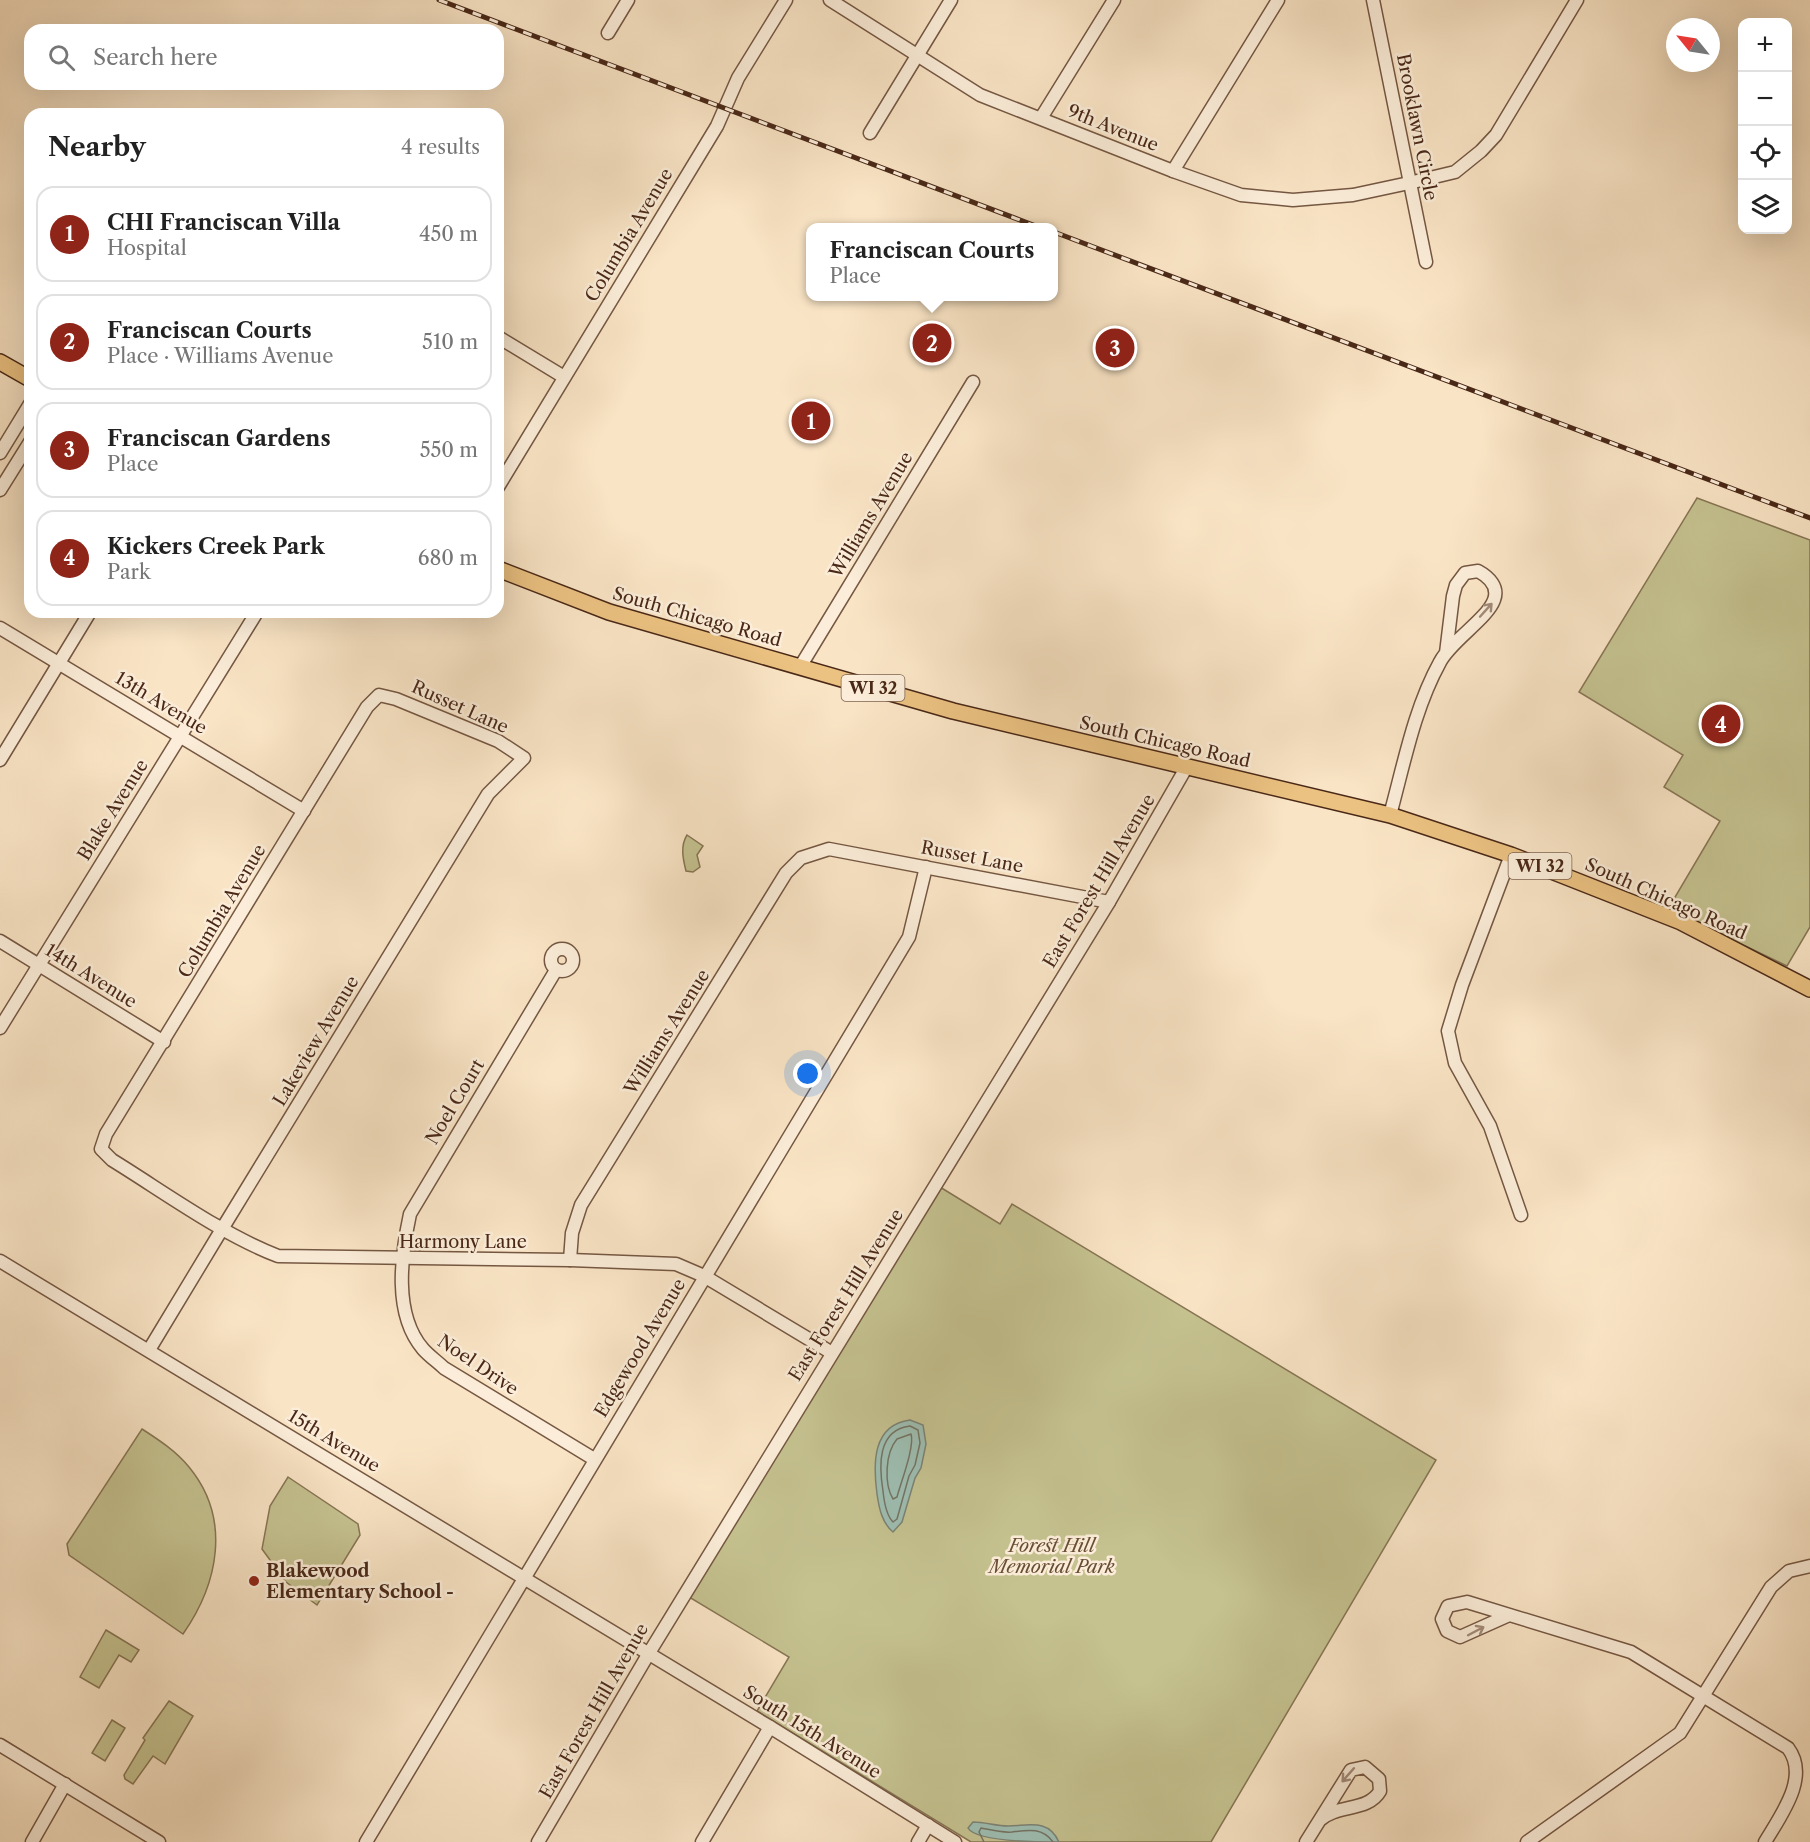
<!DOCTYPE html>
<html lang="en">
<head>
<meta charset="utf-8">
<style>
  :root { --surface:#fff; --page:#f2f2f2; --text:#222; --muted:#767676; --line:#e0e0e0; --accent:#8f2418 }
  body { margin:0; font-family:"Libre Caslon Text",serif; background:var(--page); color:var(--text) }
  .controls { position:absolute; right:18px; top:18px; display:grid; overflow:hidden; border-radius:12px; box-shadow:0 6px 24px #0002 }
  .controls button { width:54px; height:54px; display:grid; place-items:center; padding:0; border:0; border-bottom:2px solid var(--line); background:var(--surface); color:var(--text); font:30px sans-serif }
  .compass { position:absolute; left:1666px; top:18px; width:54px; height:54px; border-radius:50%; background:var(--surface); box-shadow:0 6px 24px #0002; rotate:300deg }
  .you { position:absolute; left:808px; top:1074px; width:21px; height:21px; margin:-15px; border:4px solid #fff; border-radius:50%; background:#1a73e8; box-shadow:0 0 0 9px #1a73e833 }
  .badge { display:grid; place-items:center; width:39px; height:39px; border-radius:50%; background:var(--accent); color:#fff; font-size:20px; font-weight:700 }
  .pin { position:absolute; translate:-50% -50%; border:3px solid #fff; box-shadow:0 2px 6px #0006 }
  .popup { position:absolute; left:806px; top:223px; width:252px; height:78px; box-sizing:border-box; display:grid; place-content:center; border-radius:12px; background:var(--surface); filter:drop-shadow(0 2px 4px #0005); font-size:20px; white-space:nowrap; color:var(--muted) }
  .popup b { font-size:22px; color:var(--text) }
  .popup::after { content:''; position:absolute; left:50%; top:100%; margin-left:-12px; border:12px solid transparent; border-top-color:var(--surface) }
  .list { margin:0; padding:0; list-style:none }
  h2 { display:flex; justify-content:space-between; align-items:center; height:78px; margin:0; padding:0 24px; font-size:26px }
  h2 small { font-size:20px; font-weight:400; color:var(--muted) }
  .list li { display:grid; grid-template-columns:39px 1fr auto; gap:18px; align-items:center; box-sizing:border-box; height:96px; margin:0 12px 12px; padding:0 12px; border:2px solid var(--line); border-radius:18px }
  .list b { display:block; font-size:22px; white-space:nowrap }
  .list p { margin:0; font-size:20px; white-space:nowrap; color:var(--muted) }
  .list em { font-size:20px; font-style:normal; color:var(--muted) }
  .icon { flex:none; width:33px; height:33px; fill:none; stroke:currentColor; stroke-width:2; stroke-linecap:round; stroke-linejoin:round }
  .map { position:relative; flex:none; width:1810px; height:1842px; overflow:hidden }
  .search { position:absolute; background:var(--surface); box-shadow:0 6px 24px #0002; left:24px; top:24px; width:480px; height:66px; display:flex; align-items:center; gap:15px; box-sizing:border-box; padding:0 21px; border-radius:18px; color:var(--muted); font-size:22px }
  .panel { position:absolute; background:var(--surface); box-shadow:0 6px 24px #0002; left:24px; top:108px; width:480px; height:510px; border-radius:18px }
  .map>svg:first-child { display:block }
  .green { fill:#c5c290; stroke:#877554; stroke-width:1.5 }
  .water { fill:#9ebfb3; stroke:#7c8375; stroke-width:1.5 }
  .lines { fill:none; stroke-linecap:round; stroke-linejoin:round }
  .shore { stroke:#747465; stroke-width:1.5 }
  .minor-casing { stroke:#755742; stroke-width:15 }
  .major-casing { stroke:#492817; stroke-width:18 }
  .minor { stroke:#fbedd9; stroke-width:12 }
  .major { stroke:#ecc282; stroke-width:15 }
  .rail-casing { stroke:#492817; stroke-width:5 }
  .rail { stroke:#fbedd9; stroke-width:3; stroke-dasharray:9; stroke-linecap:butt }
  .oneway { stroke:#a28a78 }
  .poi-dot { fill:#8f2418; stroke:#fbedd9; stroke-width:2 }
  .labels { text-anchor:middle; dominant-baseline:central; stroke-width:5; stroke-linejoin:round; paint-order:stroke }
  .shield { fill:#fbedd9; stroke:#7e6351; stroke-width:1.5 }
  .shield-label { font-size:16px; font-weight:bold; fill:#492817 }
  .street-label { font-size:18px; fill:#492817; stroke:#fbedd9 }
  .park-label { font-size:18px; font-style:italic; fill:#684e35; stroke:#fbedd9 }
  .poi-label { font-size:18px; font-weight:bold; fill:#492817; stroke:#fbedd9; text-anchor:start }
</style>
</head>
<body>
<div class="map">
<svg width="1810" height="1842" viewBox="0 0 1810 1842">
  <rect width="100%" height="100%" fill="#f9e4c5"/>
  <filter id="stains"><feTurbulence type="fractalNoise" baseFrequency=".00333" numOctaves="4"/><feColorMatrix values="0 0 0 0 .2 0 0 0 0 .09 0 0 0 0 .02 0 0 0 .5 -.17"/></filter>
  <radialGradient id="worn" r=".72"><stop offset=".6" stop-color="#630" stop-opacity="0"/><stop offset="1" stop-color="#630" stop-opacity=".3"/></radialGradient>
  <g class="green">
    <polygon points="1697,498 1810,540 1810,927 1787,966 1668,909 1720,821 1664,787 1683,755 1579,692"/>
    <path d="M687 835 703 846 697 855 700 867 693 872 686 871C683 859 680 846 687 835Z"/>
    <polygon points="940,1187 1000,1224 1012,1204 1436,1460 1211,1842 971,1842 757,1711 789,1657 689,1597"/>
    <path d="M142 1429C159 1440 176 1451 189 1467 232 1519 218 1584 183 1634L69 1555 67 1544Z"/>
    <polygon points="288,1477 358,1524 360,1535 317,1605 286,1582 262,1549 270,1506"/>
    <polygon points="106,1630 139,1650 131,1662 119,1655 99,1688 80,1677"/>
    <polygon points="169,1701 193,1716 165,1764 153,1756 133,1784 125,1779 124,1775 145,1740 143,1738"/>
    <polygon points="112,1720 125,1728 105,1761 92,1753"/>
  </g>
  <g class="water">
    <path d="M910 1420 923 1425 926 1444 921 1468 915 1478 902 1522 893 1532C882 1523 879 1508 877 1494 873 1464 872 1425 910 1420Z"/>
    <path d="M973 1822C985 1822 996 1826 1008 1826 1028 1826 1048 1818 1059 1842 1038 1842 976 1842 968 1828Z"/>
  </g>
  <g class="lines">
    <g class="shore">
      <path d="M910 1426 918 1430 920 1443 915 1465 909 1476 897 1519 893 1522C886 1515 884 1501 883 1491 879 1466 877 1430 910 1426Z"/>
      <path d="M911 1434C915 1446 901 1482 897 1497L893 1499C884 1484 885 1453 897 1439Z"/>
      <path d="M984 1842 979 1832 981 1828C991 1830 1002 1833 1012 1832 1028 1830 1042 1827 1053 1842"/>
    </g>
    <g class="minor-casing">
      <g id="minor">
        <polyline points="830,0 980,95 1173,171 1241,195 1293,200 1353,195 1409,183 1455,172 1481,151 1496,135 1577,0"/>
        <polyline points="1373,0 1426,262"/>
        <polyline points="608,33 628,0"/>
        <polyline points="1041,118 1114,0"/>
        <polyline points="870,133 951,0"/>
        <polyline points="1173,171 1278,0"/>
        <polyline points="498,337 564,377"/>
        <polyline points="0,453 30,404"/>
        <polyline points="498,487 717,126 738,78 786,0"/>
        <polyline points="0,490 30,442"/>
        <polyline points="0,628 304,811"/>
        <polyline points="800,667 973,382"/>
        <polyline points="0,760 90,612"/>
        <path d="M1390 815C1404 764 1414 709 1440 662 1451 641 1487 619 1494 600 1499 587 1489 577 1478 571L1465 573 1456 585 1453 596 1446 653"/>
        <polyline points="1511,855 1462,985 1448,1031 1455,1063 1490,1126 1521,1215"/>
        <polyline points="0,941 164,1042"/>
        <circle cx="562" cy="960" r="11"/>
        <path d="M556 970 410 1214C401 1256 393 1314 423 1349 429 1356 438 1362 444 1368L594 1459"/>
        <polyline points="0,1028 257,612"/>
        <polyline points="570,1260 572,1233 581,1205 786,873 801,858 829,849 1109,902"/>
        <polyline points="0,1261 770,1727 955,1842"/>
        <path d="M149 1350 216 1239 230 1216 488 794 524 758 498 741 396 699 379 695 367 707 106 1134 101 1149 112 1160C164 1192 221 1234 278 1256L570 1260 676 1264 704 1276 832 1353"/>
        <path d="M1507 1616 1460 1637 1447 1631 1442 1619 1448 1606 1467 1602 1631 1652 1788 1748C1810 1777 1781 1815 1765 1842"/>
        <polyline points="0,1745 159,1842"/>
        <polyline points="32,1842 65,1784"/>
        <polyline points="366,1842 909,937 926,867"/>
        <polyline points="538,1842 649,1653 1109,902 1186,768"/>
        <polyline points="702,1842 770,1727"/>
        <polyline points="918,1842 928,1825"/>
        <path d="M1306 1842 1351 1770 1365 1767 1379 1779 1380 1791C1368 1812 1337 1804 1320 1820"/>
        <polyline points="1527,1842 1680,1733 1771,1587 1789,1571 1810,1566"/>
      </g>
    </g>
    <g class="major-casing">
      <g id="major">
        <polyline points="0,362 30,379"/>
        <polyline points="498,569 609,612 953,711 1390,815 1511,855 1681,922 1810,989"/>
      </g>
    </g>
    <use href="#minor" class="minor"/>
    <use href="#major" class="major"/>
    <g class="rail-casing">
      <g id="rail">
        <polyline points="439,0 1041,228"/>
        <polyline points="1054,232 1810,518"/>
      </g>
    </g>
    <use href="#rail" class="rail"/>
  </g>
  <defs><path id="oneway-shaft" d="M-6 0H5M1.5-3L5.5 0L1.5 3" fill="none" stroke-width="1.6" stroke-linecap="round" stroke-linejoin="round" transform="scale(1.5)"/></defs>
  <g class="oneway">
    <use href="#oneway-shaft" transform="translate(1486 610) rotate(-48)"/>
    <use href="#oneway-shaft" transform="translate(1476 1631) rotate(-28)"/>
    <use href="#oneway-shaft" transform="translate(1348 1775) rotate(131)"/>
  </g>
  <circle class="poi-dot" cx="254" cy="1581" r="6"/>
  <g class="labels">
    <g class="shield">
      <rect x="841.5" y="675" width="63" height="26" rx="4.5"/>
      <rect x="1508.5" y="853" width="63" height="26" rx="4.5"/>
    </g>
    <g class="shield-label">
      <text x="873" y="688">WI 32</text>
      <text x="1540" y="866">WI 32</text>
    </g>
    <g class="street-label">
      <text transform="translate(1417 127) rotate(79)">Brooklawn Circle</text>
      <text transform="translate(1113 128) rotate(22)">9th Avenue</text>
      <text transform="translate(629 235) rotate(-59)">Columbia Avenue</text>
      <text transform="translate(871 515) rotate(-59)">Williams Avenue</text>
      <text transform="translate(697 617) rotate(16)">South Chicago Road</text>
      <text transform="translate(161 703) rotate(31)">13th Avenue</text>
      <text transform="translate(460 707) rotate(24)">Russet Lane</text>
      <text transform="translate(1165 742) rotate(13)">South Chicago Road</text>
      <text transform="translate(113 810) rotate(-58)">Blake Avenue</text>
      <text transform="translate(972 857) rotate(11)">Russet Lane</text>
      <text transform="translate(1099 881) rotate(-59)">East Forest Hill Avenue</text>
      <text transform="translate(1666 899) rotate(24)">South Chicago Road</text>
      <text transform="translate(222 911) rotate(-59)">Columbia Avenue</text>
      <text transform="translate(91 976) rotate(32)">14th Avenue</text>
      <text transform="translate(667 1032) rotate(-58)">Williams Avenue</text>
      <text transform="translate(316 1041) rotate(-59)">Lakeview Avenue</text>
      <text transform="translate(455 1102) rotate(-59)">Noel Court</text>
      <text x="463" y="1242">Harmony Lane</text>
      <text transform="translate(846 1295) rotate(-58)">East Forest Hill Avenue</text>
      <text transform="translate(640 1348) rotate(-59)">Edgewood Avenue</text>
      <text transform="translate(478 1365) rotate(34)">Noel Drive</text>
      <text transform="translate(334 1441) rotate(31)">15th Avenue</text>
      <text transform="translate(594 1711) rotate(-60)">East Forest Hill Avenue</text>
      <text transform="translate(812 1732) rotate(32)">South 15th Avenue</text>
    </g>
    <g class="park-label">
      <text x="1052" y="1546">Forest Hill<tspan x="1052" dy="21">Memorial Park</tspan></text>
    </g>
    <g class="poi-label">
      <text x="266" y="1571">Blakewood<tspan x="266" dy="21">Elementary School -</tspan></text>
    </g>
  </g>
  <rect width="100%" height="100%" filter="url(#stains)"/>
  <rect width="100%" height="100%" fill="url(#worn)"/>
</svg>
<div class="controls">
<button>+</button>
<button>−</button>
<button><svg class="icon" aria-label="locate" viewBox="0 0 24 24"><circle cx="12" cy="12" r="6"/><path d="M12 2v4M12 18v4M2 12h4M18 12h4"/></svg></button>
<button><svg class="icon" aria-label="layers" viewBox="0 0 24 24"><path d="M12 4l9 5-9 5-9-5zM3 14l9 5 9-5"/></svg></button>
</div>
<svg class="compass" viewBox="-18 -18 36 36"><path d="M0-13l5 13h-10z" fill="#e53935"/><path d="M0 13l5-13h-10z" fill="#767676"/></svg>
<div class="you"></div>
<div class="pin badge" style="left:811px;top:421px">1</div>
<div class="pin badge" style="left:932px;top:343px">2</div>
<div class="popup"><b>Franciscan Courts</b>Place</div>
<div class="pin badge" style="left:1115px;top:348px">3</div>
<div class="pin badge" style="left:1721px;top:724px">4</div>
<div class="search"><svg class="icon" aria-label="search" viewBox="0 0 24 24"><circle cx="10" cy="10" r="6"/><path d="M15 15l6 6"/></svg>Search here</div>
<section class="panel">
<h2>Nearby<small>4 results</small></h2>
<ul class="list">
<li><span class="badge">1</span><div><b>CHI Franciscan Villa</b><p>Hospital</p></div><em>450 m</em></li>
<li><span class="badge">2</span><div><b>Franciscan Courts</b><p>Place · Williams Avenue</p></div><em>510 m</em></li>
<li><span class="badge">3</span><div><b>Franciscan Gardens</b><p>Place</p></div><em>550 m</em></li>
<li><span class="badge">4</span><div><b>Kickers Creek Park</b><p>Park</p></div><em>680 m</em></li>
</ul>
</section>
</div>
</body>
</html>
